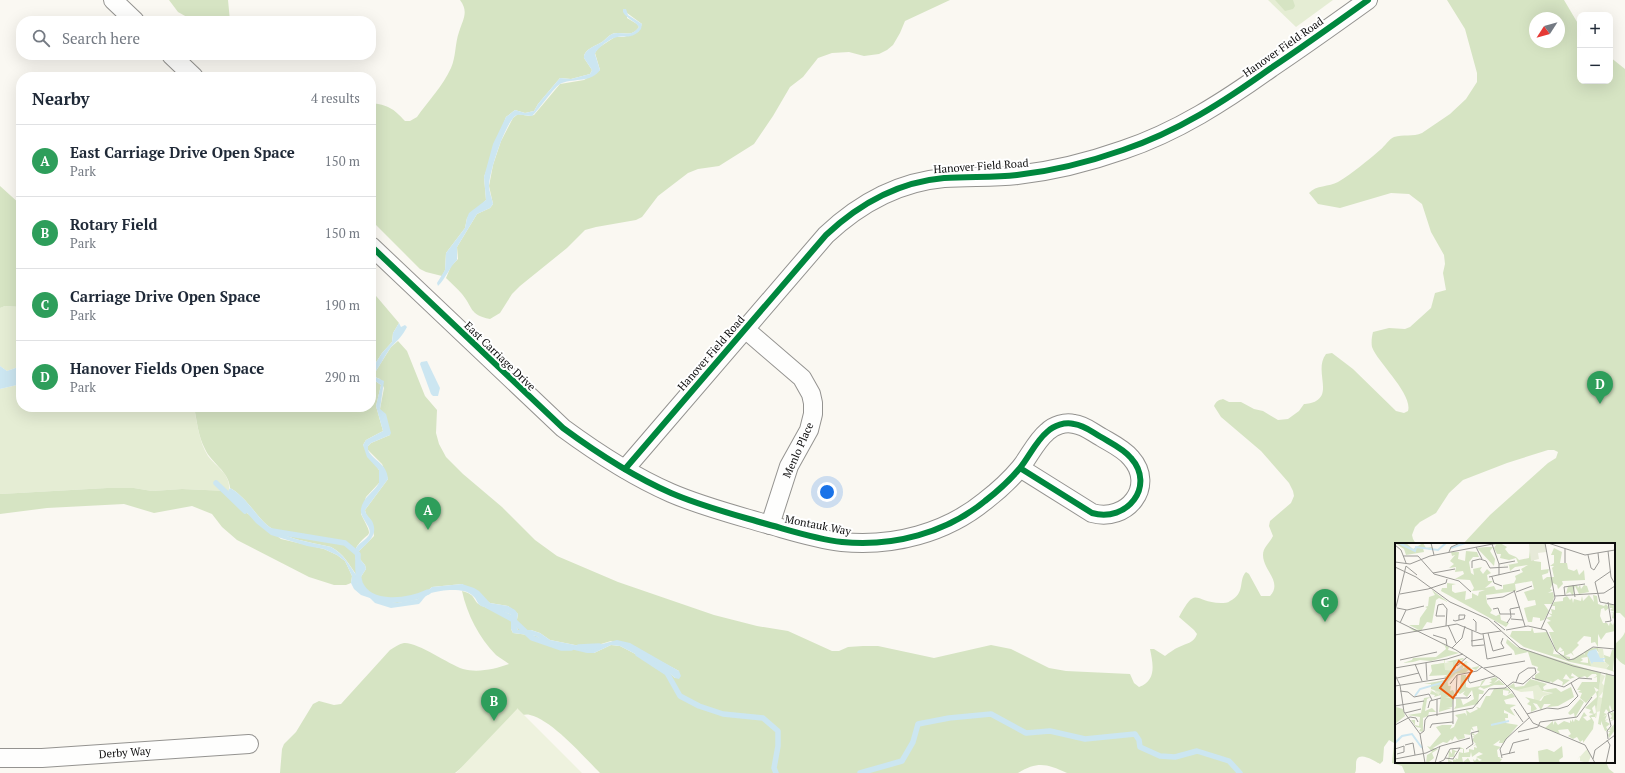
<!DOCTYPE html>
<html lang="en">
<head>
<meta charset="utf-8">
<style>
  :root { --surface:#fff; --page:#f6f6f7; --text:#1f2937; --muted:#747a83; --line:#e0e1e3; --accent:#0f766e }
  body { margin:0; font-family:"PT Serif",serif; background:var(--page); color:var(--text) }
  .controls { position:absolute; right:12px; top:12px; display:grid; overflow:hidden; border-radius:8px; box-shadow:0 4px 16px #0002 }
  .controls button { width:36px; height:36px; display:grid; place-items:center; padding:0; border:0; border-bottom:1px solid var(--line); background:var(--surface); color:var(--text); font:20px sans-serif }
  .compass { position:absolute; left:1529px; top:12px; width:36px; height:36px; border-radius:50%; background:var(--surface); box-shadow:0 4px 16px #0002; rotate:234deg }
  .you { position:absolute; left:827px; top:492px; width:14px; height:14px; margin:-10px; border:3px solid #fff; border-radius:50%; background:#1a73e8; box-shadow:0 0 0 6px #1a73e833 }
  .badge { display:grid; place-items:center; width:26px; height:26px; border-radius:50%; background:var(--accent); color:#fff; font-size:13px; font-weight:700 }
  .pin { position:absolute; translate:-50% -33px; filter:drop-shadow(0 1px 2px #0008) }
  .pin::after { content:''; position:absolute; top:21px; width:14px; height:12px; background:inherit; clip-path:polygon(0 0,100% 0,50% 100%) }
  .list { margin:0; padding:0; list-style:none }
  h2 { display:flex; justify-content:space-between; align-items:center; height:52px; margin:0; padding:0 16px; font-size:17px }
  h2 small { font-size:13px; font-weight:400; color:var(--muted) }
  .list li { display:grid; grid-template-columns:26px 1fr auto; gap:12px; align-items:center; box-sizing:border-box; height:72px; padding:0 16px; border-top:1px solid var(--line) }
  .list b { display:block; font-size:15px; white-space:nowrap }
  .list p { margin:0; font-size:13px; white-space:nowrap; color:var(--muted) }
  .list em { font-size:13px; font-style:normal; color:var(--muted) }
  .icon { flex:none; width:22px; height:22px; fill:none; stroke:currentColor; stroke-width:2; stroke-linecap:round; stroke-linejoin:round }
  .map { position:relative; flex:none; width:1625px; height:773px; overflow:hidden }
  .search { position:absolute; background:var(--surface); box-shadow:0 4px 16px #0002; left:16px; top:16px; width:360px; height:44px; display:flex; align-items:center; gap:10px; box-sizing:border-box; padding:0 14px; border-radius:16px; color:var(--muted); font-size:15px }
  .panel { position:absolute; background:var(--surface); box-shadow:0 4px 16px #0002; left:16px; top:72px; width:360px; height:340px; border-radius:16px }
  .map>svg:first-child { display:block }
  .green { fill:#e5edd4 }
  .forest { fill:#d6e4c3; fill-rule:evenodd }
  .pitch { fill:#eef2de }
  .water { fill:#cce6f1 }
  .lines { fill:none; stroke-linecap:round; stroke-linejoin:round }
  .stream { stroke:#cce6f1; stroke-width:5.5 }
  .minor-casing { stroke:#949390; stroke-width:20 }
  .minor { stroke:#fefefd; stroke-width:18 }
  .cycleway-casing { stroke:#fff; stroke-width:8 }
  .cycleway { stroke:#00873e; stroke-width:6 }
  .labels { text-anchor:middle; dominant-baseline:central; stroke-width:4; stroke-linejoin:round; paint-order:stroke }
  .street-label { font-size:11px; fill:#0d0d0d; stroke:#fff }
  .inset-river { fill:none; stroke:#cce6f1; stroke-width:2 }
  .inset-road { fill:none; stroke:#9b9a96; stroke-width:1 }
  .view { fill:#e8590c; fill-opacity:0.15; stroke:#e8590c; stroke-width:2 }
  .inset-edge { fill:none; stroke:#0d0d0d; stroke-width:2 }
</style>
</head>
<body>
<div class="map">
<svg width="1625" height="773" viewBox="0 0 1625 773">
  <rect width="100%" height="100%" fill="#faf8f2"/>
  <g class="green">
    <polygon points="1268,0 1333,0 1296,27"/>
    <polygon points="5,306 21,307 21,366 7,371 0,366 0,308"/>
    <path d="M21 384V407H194C197 423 199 442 208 456 216 467 231 474 229 490L228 491 182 489 152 491 134 488H107L0 494V389Z"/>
  </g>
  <g class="forest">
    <polygon points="169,0 228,0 230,21 194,21 178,12"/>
    <path d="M460 0H950L905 21 900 33 893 45 887 50 879 54 864 56 849 52 832 53 818 58 803 77 790 87 773 116 754 144 719 166 698 169 688 173 658 196 642 217 636 220 596 227 585 230 567 248 520 286 512 294 500 313 490 319C469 315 473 307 462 294 457 288 451 283 446 278L451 266 458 259 457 247 477 214 490 208 493 204 489 186 493 165 501 141 513 118 518 114 529 116 534 115 560 84 584 80 600 70 595 53 598 48 615 37H624L638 32 642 24 627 13V18L637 24 639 27C631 39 621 30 612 34 608 36 605 40 602 42 595 46 583 50 584 58L592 70 590 74 571 79 560 78 538 104 534 111 525 113 515 110 506 117 484 177 486 200 467 218 465 228 446 253 445 270 442 276 426 272 420 269 371 220V103C388 105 393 108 405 121H410L417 117C428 101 443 86 451 68 456 57 455 43 459 32 463 19 469 12 460 0Z"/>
    <polygon points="1275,0 1293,0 1295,6 1293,9 1285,11"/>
    <path d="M1447 0H1564L1580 27V81H1610V57L1625 69V618L1620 613H1614V544H1463L1490 515 1548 463 1556 458 1558 452 1554 450H1548L1507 463 1463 480 1449 493 1436 513 1420 522 1415 527 1412 535 1413 539 1416 544H1396V762H1606L1609 769 1614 773H1405L1402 766 1392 763 1394 743 1389 740 1384 747 1383 761 1380 764C1375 761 1361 752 1357 759 1355 763 1357 769 1355 773H1067C1047 764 1038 761 1018 773H600C584 757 552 720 530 715 524 713 512 718 508 722 489 737 475 758 455 773H280L282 749 284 744 296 732 313 704 319 701 334 705 341 704 390 650C395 647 399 644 404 643 418 642 448 664 463 669 478 673 495 669 509 664 505 661 500 658 496 655 479 638 467 614 462 591 477 595 472 600 480 605 489 610 502 610 511 615V629L513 633 536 636 549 644 594 653 611 645 620 646 666 670 675 678 679 671 660 661 611 641 591 647H585L550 640 540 633 531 630H518L516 625 518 614 508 606 490 603 462 584 432 587 418 599 397 603 387 601 364 591 357 583 366 569 365 565 359 558V551L374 536 372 522 366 514 365 510 388 479 382 464 368 450V446L371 443 390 435 380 409 384 388 380 379 375 377 374 374 391 347 398 341 407 351 425 396 437 410 436 433 439 444 446 457 463 474 502 507 535 540 557 556 618 582 714 615 757 626 788 631 832 651H839L848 647 863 646H878L934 658 991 645 1011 649 1049 668 1066 671 1130 674 1134 683 1139 687C1157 680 1153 664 1150 649H1154L1165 656C1169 653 1174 649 1179 647 1187 643 1194 643 1197 634L1194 630 1179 617C1197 584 1194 603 1221 603 1224 603 1228 603 1230 601 1246 593 1238 580 1246 572L1249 574 1261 596H1270C1283 582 1263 570 1263 555 1263 547 1270 543 1273 536L1269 526 1270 521 1291 503 1294 496 1293 491 1289 483 1261 451 1221 417 1214 406C1216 401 1219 400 1223 399L1229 402H1241L1254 409 1263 411 1278 420 1288 419 1299 411 1304 404C1307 404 1313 403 1316 401 1332 392 1314 370 1326 354L1332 353 1353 369 1396 411 1404 413 1408 411C1413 394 1378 363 1372 347 1371 342 1372 336 1373 332L1389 328 1405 329 1410 327 1431 308 1435 293 1446 290 1443 273 1445 264 1444 255 1431 232 1422 204 1409 194 1391 193 1340 208 1318 204 1309 193C1316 185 1329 187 1338 182 1353 173 1367 161 1380 150 1385 146 1389 139 1394 137 1403 134 1413 137 1422 133L1450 114 1466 99 1477 82V73L1465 29ZM1535 18H1559V42H1535Z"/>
    <polygon points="0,186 21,205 21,307 5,306 0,308"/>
    <polygon points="371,290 399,323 393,333 392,342 382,353 375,364 371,367"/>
    <path d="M371 378 381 385 376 406 383 431 366 440 363 445 379 470V483L366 497 361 514C375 542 369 528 356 548L355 557 360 571 357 576C349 564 344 554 331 547 310 542 284 539 267 525 254 513 245 496 230 488 229 471 211 463 205 449 198 436 197 421 194 407H371Z"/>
    <polygon points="107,488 134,488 152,491 182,489 228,491 243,510 281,539 324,549 337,555 345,561 352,576 351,583 346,585 334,585 309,577 237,540 222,527 212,514 192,506 154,513 124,504 47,508 0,514 0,494"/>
    <path d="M1625 632V665C1619 662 1611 654 1614 646 1617 641 1623 638 1625 632Z"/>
  </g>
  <polygon class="pitch" points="518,708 518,709 582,773 456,773"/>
  <g class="water">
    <path d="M623 9H626L628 15 642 24 641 29C631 41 624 34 614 38 610 39 596 49 595 54L600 70C591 83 575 78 562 83 554 86 540 109 532 116 528 116 521 114 517 115 506 119 489 173 489 186 489 191 492 198 493 204L490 208 477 214 457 247V260C449 268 446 278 438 286L437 283 445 270 446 253 465 228 467 218 469 213 486 200 484 177 493 144 506 117 515 110 525 113 534 111 538 104 560 78 571 79 590 74 592 70 584 58C583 50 595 46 602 42 605 40 608 36 612 34 621 30 630 39 639 27 635 21 627 19 623 12Z"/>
    <path d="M399 323 401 327 405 325 407 327C403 335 398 340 391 347 385 355 380 366 374 374L375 377 384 381 380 409 386 414 391 433 390 435 371 443 368 446V450C374 462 387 463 388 479L365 510C366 515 369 517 372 521 379 535 368 542 359 551V558L365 565 366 569 357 583 364 591 387 601 397 603 418 599 432 587 462 584 474 588 479 591 490 603 508 606 515 610 518 614 516 625 518 630H531L540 633 550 640 585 647H591L617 640 630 643 679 671 681 676 679 679 675 678 666 670 620 646 611 645 594 653H587L549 644 536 636 513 633 511 629V615C502 610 491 610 481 606 477 604 477 599 473 596 465 587 441 590 431 593 425 595 423 600 419 604L391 608 375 603 370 598 361 595 354 589 351 583 352 576 345 561 337 555 324 549 307 546 271 535 256 523 228 491 230 488C245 496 254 513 267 525 284 539 310 542 331 547 345 555 348 564 357 576L360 571 355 557 356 548C359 543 366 540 369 535 373 527 359 518 361 509 363 497 374 492 379 483V470L367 457 363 445 366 440 383 431 376 406 381 385 371 378V367L375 364 382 353 392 342 393 333Z"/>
    <polygon points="427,361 440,388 438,396 433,396 431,394 420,364 421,362"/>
    <polygon points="0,366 7,371 21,366 21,384 0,389"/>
  </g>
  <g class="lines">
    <g class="stream">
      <polyline points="216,483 245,511"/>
      <path d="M272 531 345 543 358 554C358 562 357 575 360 583 370 607 409 601 428 592"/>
      <polyline points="488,606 512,619 532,638 561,648 571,648"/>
      <polyline points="579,647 599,646"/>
      <polyline points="638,654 667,673 680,696 699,706 723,714 763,718 778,731 778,746 774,768 776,773"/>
      <polyline points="860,773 902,761 913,742 918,724 949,718 991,714 1026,733 1050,731 1085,739 1135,734 1139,740 1140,747 1160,756 1175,757 1197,751 1229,761 1240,773"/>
    </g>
    <g class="minor-casing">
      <g id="minor">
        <polyline points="113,0 135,21"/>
        <polyline points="171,55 194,77"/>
        <path d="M371 246 563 428C597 453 632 476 671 493 701 506 732 514 763 523 789 530 815 539 842 542 893 547 946 533 985 501 998 491 1010 480 1020 468 1029 457 1036 441 1047 432 1054 425 1065 422 1074 424 1084 425 1092 432 1101 437 1111 443 1124 449 1131 458 1156 486 1127 523 1092 513L1020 468"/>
        <polyline points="745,329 802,378 811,394 813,403 813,414 809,430 789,466 770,525"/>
        <path d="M625 469 826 235C859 204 899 182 944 178 968 176 993 178 1017 175 1053 171 1089 162 1123 150 1177 132 1225 101 1271 68 1304 46 1336 23 1368 0"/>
        <path id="s1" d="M0 758H42L249 744"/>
      </g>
    </g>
    <use href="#minor" class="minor"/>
    <g class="cycleway-casing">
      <g id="cycleway">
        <path d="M371 246 563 428C597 453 632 476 671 493 701 506 732 514 763 523 789 530 815 539 842 542 893 547 946 533 985 501 998 491 1010 480 1020 468 1029 457 1036 441 1047 432 1054 425 1065 422 1074 424 1084 425 1092 432 1101 437 1111 443 1124 449 1131 458 1156 486 1127 523 1092 513L1020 468"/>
        <path d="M625 469 826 235C859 204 899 182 944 178 968 176 993 178 1017 175 1053 171 1089 162 1123 150 1177 132 1225 101 1271 68 1304 46 1336 23 1368 0"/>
      </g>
    </g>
    <use href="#cycleway" class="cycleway"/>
  </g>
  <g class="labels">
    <g class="street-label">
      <text transform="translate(1283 47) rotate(-35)">Hanover Field Road</text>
      <text transform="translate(981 166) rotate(-4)">Hanover Field Road</text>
      <text transform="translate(711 353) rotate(-49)">Hanover Field Road</text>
      <text transform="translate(500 356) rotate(44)">East Carriage Drive</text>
      <text transform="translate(798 450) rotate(-66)">Menlo Place</text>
      <text transform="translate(818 525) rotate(11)">Montauk Way</text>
      <text stroke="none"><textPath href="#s1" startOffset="125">Derby Way</textPath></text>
    </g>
  </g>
  <g transform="translate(1395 543)">
    <rect width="220" height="220" fill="#faf8f2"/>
    <path d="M203 105 208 106 209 114 206 118 214 121 211 126 195 123 192 113 204 110ZM49 117H50V120L58 118 61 128 68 127 71 119 73 123 69 126 70 130 61 131 53 139 54 148 60 149 58 150 60 152 57 164 49 166 46 152 35 151 36 147 41 150 36 141 52 136 53 130 38 132 36 122 49 120ZM206 131 210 133 207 140 211 145 204 154 207 155 206 168 202 169V172L201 175H200ZM143 142 148 149 158 150 148 153 144 158 139 157 138 148 126 149 117 146ZM192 206 196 213 193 220 185 218V213L182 217Z" fill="#e5edd4"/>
    <path d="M0 0H11L18 6 28 0 31 5 37 4V7L28 5 29 9 11 12 9 6ZM105 0 112 4 110 6 114 11 121 14 124 17 134 15 135 5 139 18 146 19V27L154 26 153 30 147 32 148 37 152 34H159L157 25 159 23H155L159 20V12H156L159 5 167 9 165 20H172L173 26 179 28 182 26 184 32 189 27 190 37 167 38 168 41 163 46 162 42 158 40 155 46 158 47 153 50 158 49 159 54 157 61H149L154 68 149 77 145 78V75L138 74 137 79H133L131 73 129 65 141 62 140 57 133 58 129 49 139 46 137 38 120 41 121 48 91 52 92 60 97 67 95 70 101 73 105 71 106 77 114 80 111 84 46 48 47 45H52V40L61 41 57 42V48L60 50 71 48 70 57 77 55V50L83 53 84 49 90 47 76 48 73 46 77 48 79 45 75 37 60 36 69 31 68 28 60 29 61 24 54 25 59 21 55 18 60 12 57 13 56 9H64L63 16 70 18 71 8 82 9 84 14H78L74 19 76 30 79 32 78 26 87 24 85 27 88 31 92 26 96 30 92 32 93 38H98L90 45 99 43 101 47 108 46V42L119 40 121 36 120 33 128 29 126 26 133 22 120 24 115 28 114 22 107 23 123 20 121 15 114 17 105 15 106 11H102L99 5 101 2H98ZM91 4H98L95 8 100 16 99 23 82 5ZM182 42 183 45 185 42 186 46 189 42 192 43 194 49 184 51 180 43 178 53 175 49 171 51 173 43ZM37 47 53 59 44 55 41 57 37 80 32 79 26 88 21 89 14 85 24 87 14 82H24L25 75 32 65 30 64 33 63 34 54 40 52ZM194 52 199 59 198 52 202 53 203 61 209 63 211 61 214 65 210 68 209 65 206 66 205 73 208 80H212L214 83 215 79 218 82 220 76 217 75 218 70H215L220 69 215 67 218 65H215L214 60 220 63V88L211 90 206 97 203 91V104L200 99 196 100V94L189 93 182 100 184 102 177 109 179 113 176 110 170 113 175 114V117L188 110 190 112 189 109 196 105H203L204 110 201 106 192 114 186 115 188 117 185 119 193 120V113L196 123 205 125 175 119 129 104 108 88 115 93 117 88H136L137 84 139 90 152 89 159 106 158 111 169 112V108L164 109 168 107 165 104 162 109 160 105 154 89H159L152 79 156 78 151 75 157 73 153 70 157 71 156 66 160 67V63H157L159 59 168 58V55L172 53 175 57 177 55 178 60 179 56 186 58 187 53 188 58ZM112 96 122 104 206 130 203 155 201 169 200 162 197 165 199 171 194 170 196 167 190 165 202 154 201 149 204 147 199 144 201 149 191 160 185 155 187 150 183 149 186 147H182L187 139H202V134L198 135 202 133 201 131H197L192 135 190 133 184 135 177 130 176 133 180 134 175 136 171 131 168 136 175 137 167 143 168 139 163 136 157 140 156 138 154 140 140 137V132L145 129 142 127 143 124 137 122 133 109 120 112 119 108 111 100ZM45 100 54 104 53 107 64 110 36 118 25 117 18 119 8 120 17 117 18 115 41 114 51 106 50 103ZM208 106 209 112 215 114 217 107H220L218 127 220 129 211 126 214 122 210 119ZM68 115 69 116 61 119 60 128 71 118 74 120 71 119 67 126 73 123 76 125 84 123V124L81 127 76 125 70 130H61L52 138 53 143H56L55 148 58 147 60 152 50 155H57V164L51 165H57L44 169 46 152 39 154 40 152 35 151 37 148 44 152 45 149 36 146V141H29L50 137 52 135 49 134 52 132 34 133 37 128 36 122 49 120 50 127 58 128V119H51ZM211 130 220 134V167L217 168 215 162 214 164 216 171 217 169 220 170V187L214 195 213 192 215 189H212L216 187H214L220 180 219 177 215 178 218 176H215L217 173 211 166 209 170 212 171 208 174 212 172 210 177 214 176 210 178 215 181 211 184 213 187 210 188 206 178V182L203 181ZM66 132H71V144L74 145 85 143 87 138 91 136 86 143 94 142 97 140H94L97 138 95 136 101 134 103 136 99 140 104 137 110 142H99L89 146 85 144 83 146 89 148 88 151H84L83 161 59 166 61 163V156H66L68 162 79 156 77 147 72 154 68 151 70 148 65 151 62 149 65 148ZM135 136 152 141 148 144 149 147 161 145 166 149 176 144 179 154 163 163 152 164 156 161H149L146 167 142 161 138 160 142 166 136 169V163L132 161 135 158 130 154 146 158 149 153 158 150 147 148 143 142 122 147 113 144 119 140 120 144 129 143ZM105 145H113L116 149 113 151 114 148 108 147V152L111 153 117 150 120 154 109 157 111 161 121 162 115 165 120 173 109 167V170L113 171V175H110L111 180 123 182 108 200H104L105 197 98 202 106 204 102 207 103 214H106L104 215 107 216 105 219 79 220 78 216 80 218 82 215 84 218 87 217 81 214 88 211 84 209 77 214 76 209 75 214H67L68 219 73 215 76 220H53L54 207 57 211V206L63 209H60L59 214H55L54 217 58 219V216L61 217 60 215 63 216 64 209 68 210V206H65V204L69 206V210L74 209V206L79 207V204L82 205 81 202 78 203 81 201 77 197 79 194H76L80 193 76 191 78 190 80 192 83 190 82 183 77 184 79 188 76 186 75 192 69 191 70 195 63 197 60 193 57 198 56 196 52 200 48 199 38 205 43 206 37 210 39 215 34 219 37 220H31L32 212 37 209 32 203 35 204 46 191 41 184 47 182H57L55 186 59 184 63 175 60 172 70 170 72 173 71 167 75 170 83 166 81 164 85 165 91 153H95L99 146ZM36 154 32 156 30 168 37 165 41 169H34L33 173 28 175V189L24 188 26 185 21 184 16 177H20V182L24 183 25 174 12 172 26 170 29 155ZM185 156 189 159 180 175 179 170 175 172 173 170ZM1 164 8 166 10 173 0 181ZM189 169 192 173 188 174 192 178 196 176 194 173 201 170 200 174H196L199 179 198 186 188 200V197L185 199 182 194 178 196 173 193 176 191 173 186 163 187 165 191 150 185 158 178V182L160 178 163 182 169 178 175 180V177L177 179V176L179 179 180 176 184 178ZM167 203 168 214 164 217 165 220H144L143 208 152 206 159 209Z" fill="#d6e4c3"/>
    <path d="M150 0 151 9 143 10 144 16 136 18 134 1Z" fill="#e6e9d8"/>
    <path d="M201 106 205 115H211L208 117 210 119H198L197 121 192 112 194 108Z" fill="#cce6f1"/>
    <path class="inset-river" d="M4 0 20 8 21 4 43 7 51 0M56 5 70 0M20 153 25 146 50 139 55 131 67 125M96 182 114 178M0 200 7 193 17 191 27 205"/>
    <path class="inset-road" d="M36 0 39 12M153 0 190 12 220 7M97 1 104 21V32M0 2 6 7 11 20M81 4 87 16M213 8 216 34 220 41M54 9 56 4 65 0M193 12 196 25 199 27 204 19 203 10M8 13H23L39 31 64 38 76 49M0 19 15 21 35 13 103 0M170 20V6M104 21 120 18M11 23 22 32M0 24 21 34 55 59 93 76 125 105 178 123 220 133M77 25V18L85 16 91 18 95 25 113 24M216 28 200 39 205 59 220 62M38 30 60 26M94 34 125 27M97 34 99 40 107 43M178 42 180 54M119 47 130 83M121 49 137 43M5 51 33 46 51 40 52 36M170 52 169 44 190 41M160 53 209 50 220 43M92 56 108 54 120 48M2 65 12 67 29 63M98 66 103 65 105 71H120M0 68 11 23M50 73H41L43 62 48 61 52 66 51 83M78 76 81 79V88M116 76 128 77M0 77 61 107 105 136 117 148 138 180 190 202 200 220M58 77 60 78 68 76H69L70 72H64V77M99 78 110 87M210 79 216 78 213 59M5 80 11 67M112 80 116 74 115 66 125 64M53 82 61 100M146 86 160 55 150 0M77 87V103L89 102M111 87 133 83 151 87 161 108 173 117 179 116 198 104 220 106M93 90 98 108 109 105 106 100 108 95M88 91 92 116 117 111M0 92 62 81 86 91 106 88M38 92 51 96 52 103M76 98 88 96M57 105 67 95 70 83M5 117 42 109M31 120 32 137M20 121 27 138M62 123 72 114M0 125 52 116 68 111M89 125 130 118M76 129 73 137 75 140 100 133M0 132 5 142 9 169 25 191 30 220M2 135 24 130M137 135 169 144 184 135 197 136M57 139 55 141 62 132 82 128 87 124M0 143 51 135M5 148 13 149 19 154 34 151 37 157M61 153 62 132M42 156V173M0 163 29 158M33 165 35 158 46 155M119 166 128 179M10 170 26 166M132 171 152 165 163 166 173 163 183 153 176 140M58 181V155H73L76 152M0 182 15 174 21 175 23 179M35 185 37 181 58 179M123 189 143 184 145 179 182 174 197 154M25 191 29 188 30 177 33 173 78 165 94 146 110 145 118 139 128 141 141 130 140 125H133L124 131 121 139M213 196 212 188 216 183 213 170 220 167M10 202 18 200 20 212M0 206 9 203V209L2 211M71 206 78 201 76 190 84 188M114 211 118 200 134 196M107 212 120 209M107 215 105 206 111 196 135 174M0 216 31 210 46 203 75 195M198 216 200 207 220 192M40 220 45 203M42 220 49 217 55 206 65 205 58 216 50 215M211 220 215 202 212 197"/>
    <path class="view" d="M64 118 77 128 58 155 45 145Z"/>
    <rect width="220" height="220" class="inset-edge"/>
  </g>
</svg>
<div class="controls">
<button>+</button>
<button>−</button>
</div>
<svg class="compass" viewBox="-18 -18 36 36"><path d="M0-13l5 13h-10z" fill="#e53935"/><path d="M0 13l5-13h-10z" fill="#747a83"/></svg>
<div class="you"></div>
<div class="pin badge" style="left:428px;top:530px;background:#2e9e5b">A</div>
<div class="pin badge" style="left:494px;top:721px;background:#2e9e5b">B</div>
<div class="pin badge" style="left:1325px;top:622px;background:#2e9e5b">C</div>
<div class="pin badge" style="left:1600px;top:404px;background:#2e9e5b">D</div>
<div class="search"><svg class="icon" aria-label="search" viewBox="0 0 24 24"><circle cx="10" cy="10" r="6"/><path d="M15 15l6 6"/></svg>Search here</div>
<section class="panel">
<h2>Nearby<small>4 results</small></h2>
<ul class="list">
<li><span class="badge" style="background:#2e9e5b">A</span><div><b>East Carriage Drive Open Space</b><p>Park</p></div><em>150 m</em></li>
<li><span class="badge" style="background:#2e9e5b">B</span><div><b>Rotary Field</b><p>Park</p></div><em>150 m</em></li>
<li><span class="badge" style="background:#2e9e5b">C</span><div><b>Carriage Drive Open Space</b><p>Park</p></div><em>190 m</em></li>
<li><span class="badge" style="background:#2e9e5b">D</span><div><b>Hanover Fields Open Space</b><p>Park</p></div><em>290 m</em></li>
</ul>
</section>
</div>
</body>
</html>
